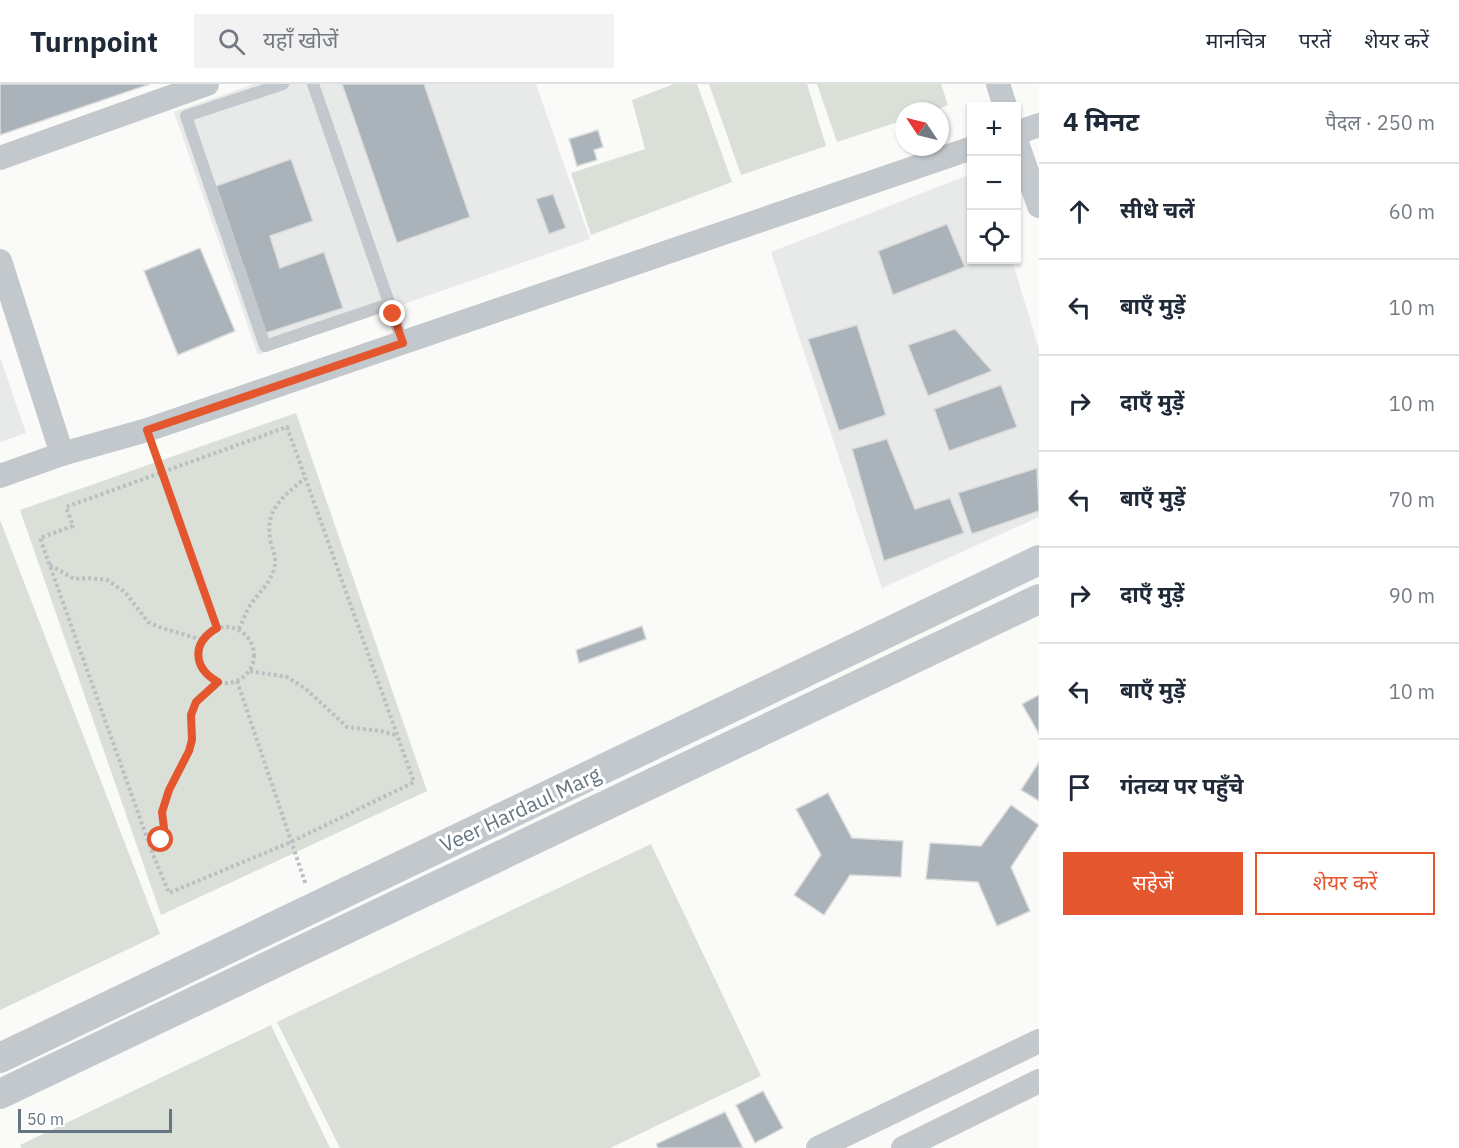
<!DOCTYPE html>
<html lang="hi">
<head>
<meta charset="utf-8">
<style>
  :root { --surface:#fff; --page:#f2f2f3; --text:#1f2937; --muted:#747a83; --line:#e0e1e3; --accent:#e4572e }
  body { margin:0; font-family:"IBM Plex Sans","Noto Sans Devanagari",sans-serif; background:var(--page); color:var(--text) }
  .controls { position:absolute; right:18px; top:18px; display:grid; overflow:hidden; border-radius:0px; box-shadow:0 2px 4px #0004 }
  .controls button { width:54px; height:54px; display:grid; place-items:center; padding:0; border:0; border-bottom:2px solid var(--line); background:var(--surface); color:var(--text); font:30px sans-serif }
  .compass { position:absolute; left:895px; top:18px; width:54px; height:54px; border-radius:50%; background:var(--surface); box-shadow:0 2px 4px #0004; rotate:305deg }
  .scale { position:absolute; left:18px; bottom:15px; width:154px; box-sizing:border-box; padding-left:6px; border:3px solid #657683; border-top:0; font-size:16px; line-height:21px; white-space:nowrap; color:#657683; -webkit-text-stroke:4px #fff; paint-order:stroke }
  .stop { position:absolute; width:18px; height:18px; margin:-14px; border:4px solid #e4572e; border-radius:50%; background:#fff }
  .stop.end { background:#e4572e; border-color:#fff; box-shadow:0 2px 6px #0008 }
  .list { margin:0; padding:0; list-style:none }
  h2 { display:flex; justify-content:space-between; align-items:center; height:78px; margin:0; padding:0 24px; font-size:26px }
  h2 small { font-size:20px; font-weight:400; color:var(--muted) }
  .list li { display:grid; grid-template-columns:39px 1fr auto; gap:18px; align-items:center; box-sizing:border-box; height:96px; padding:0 24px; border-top:2px solid var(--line) }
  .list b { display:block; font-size:22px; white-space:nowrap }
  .list em { font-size:20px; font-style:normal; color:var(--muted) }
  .actions { display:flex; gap:12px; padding:18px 24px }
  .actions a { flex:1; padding:14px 0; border:2px solid var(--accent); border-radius:0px; text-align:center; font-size:21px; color:var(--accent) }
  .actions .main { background:var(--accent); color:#fff }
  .icon { flex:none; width:33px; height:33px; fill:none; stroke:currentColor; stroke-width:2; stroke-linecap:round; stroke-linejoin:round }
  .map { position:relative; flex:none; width:1039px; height:1064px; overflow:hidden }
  header { display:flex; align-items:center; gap:36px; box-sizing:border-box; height:84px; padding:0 30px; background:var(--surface); border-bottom:2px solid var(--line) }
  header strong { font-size:28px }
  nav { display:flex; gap:33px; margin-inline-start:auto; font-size:21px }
  .search { width:420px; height:54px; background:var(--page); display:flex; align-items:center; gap:15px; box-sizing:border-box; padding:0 21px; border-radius:0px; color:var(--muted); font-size:22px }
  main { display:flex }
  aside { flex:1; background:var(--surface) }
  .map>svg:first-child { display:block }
  .built { fill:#e8e9e9 }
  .green { fill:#dadfd7 }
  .building { fill:#aab3b9; stroke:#dcdcda; stroke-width:1.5 }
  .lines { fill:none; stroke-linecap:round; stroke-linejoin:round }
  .path { stroke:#bbbfc2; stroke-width:4; stroke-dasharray:3 3; stroke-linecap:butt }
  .service { stroke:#c3c8cc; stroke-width:12 }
  .minor { stroke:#c3c8cc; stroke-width:24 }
  .tertiary { stroke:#c3c8cc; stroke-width:30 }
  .route { stroke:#e4572e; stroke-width:8 }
  .labels { text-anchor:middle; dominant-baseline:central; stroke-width:6; stroke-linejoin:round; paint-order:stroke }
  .street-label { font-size:21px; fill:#657683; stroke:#fff }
</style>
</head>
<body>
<header>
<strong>Turnpoint</strong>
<div class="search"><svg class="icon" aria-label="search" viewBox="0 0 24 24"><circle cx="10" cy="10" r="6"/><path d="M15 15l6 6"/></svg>यहाँ खोजें</div>
<nav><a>मानचित्र</a><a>परतें</a><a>शेयर करें</a></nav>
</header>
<main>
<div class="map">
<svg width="1039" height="1064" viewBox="0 0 1039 1064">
  <rect width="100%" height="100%" fill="#fafaf8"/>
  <g class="built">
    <polygon points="254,0 536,0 590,155 258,271 174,28"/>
    <polygon points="971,90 972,176 1012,176 1039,265 1039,433 882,504 771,168"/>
    <polygon points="0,273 26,349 0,358"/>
  </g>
  <g class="green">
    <polygon points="674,0 697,0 732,98 591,151 571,89 645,65 632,16"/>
    <polygon points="709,0 807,0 826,62 741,91"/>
    <polygon points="817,0 941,0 948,21 932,27 904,27 904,36 837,58"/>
    <polygon points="296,329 427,707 161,831 20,426"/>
    <polygon points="0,436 160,850 0,926"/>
    <polygon points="651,760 761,992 610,1064 340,1064 277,938"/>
    <polygon points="271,941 330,1064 22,1064 20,1061"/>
  </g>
  <g class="building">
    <polygon points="0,0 150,0 0,51"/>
    <polygon points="342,0 424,0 470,133 397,159"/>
    <polygon points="598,46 603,63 594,66 597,76 577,82 569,55"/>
    <polygon points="291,75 313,137 270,152 280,184 324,168 343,224 266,249 216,102"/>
    <polygon points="553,110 566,144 549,150 536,115"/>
    <polygon points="947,140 965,183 893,211 878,167"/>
    <polygon points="200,164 235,247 178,271 144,187"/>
    <polygon points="857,241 886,331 839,347 808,255"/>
    <polygon points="955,245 992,287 928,312 908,261"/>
    <polygon points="1001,301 1017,343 949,367 934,325"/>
    <polygon points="887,355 915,425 950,414 964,449 884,477 852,365"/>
    <polygon points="1037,384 1039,427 972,450 958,409"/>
    <polygon points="642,542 646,555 579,579 576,566"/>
    <polygon points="1039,611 1039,650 1022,620"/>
    <polygon points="1039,678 1039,717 1021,706"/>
    <polygon points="828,709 852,754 903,757 901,793 850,791 824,831 794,811 821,771 796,725"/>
    <polygon points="1011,721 1039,741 1011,783 1030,827 997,842 978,798 926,795 930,759 981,762"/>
    <polygon points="763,1007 783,1044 755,1059 736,1021"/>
    <polygon points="725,1028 743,1064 658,1064 656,1060"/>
  </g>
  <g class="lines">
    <g class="path">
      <polygon points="287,343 414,698 291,758 169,809 152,768 40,454 73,442 66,423"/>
      <polyline points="154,367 217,544"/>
      <polyline points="50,481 74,495 88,494 107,496 125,508 148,538 159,543 202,556"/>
      <circle cx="226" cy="571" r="28"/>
      <path d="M239 545C243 537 246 527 251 520 259 508 270 500 274 485 277 475 274 469 271 459 263 426 283 413 305 394"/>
      <polyline points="250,587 287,593 305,604 347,643 381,647 396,651"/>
      <polyline points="237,597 306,801"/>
      <polyline points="152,768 161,756 164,744 162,728 169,706 189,667 192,656 191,631 196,618 218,598"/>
    </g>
    <g class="service">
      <polyline points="283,0 186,32 265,262 389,220"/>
      <polyline points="313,0 403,259"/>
    </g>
    <g class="minor">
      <polyline points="998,0 1005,22"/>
      <polyline points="1016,49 1039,41"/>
      <polyline points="1016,56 1039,122"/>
      <polyline points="0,74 207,0"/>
      <polyline points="0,177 62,370"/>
      <polyline points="0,392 62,370 147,346 972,64"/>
      <polyline points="818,1064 1039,957"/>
      <polyline points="903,1064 1039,997"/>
    </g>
    <g class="tertiary">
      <polyline points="0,974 1039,476"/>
      <polyline points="0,1010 1039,515"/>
    </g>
  </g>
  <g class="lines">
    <path class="route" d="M161 756 164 744 162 728 169 706 189 667 192 656 191 631 196 618 218 598C193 584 191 559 217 544L147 346 403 259 393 230"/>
  </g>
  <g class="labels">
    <g class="street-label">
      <text transform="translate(520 725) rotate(-25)">Veer Hardaul Marg</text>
    </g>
  </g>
</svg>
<div class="controls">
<button>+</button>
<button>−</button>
<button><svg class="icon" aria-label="locate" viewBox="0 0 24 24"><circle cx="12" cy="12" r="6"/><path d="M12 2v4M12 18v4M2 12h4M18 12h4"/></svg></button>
</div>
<svg class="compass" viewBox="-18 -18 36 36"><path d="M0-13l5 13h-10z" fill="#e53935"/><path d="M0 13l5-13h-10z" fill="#747a83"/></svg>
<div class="scale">50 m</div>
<div class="stop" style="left:161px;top:756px"></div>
<div class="stop end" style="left:393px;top:230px"></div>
</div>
<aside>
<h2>4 मिनट<small>पैदल · 250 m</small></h2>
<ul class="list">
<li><svg class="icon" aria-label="ahead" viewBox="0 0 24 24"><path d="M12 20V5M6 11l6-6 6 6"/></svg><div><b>सीधे चलें</b></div><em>60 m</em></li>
<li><svg class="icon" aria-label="left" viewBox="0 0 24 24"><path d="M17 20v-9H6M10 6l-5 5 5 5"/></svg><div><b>बाएँ मुड़ें</b></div><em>10 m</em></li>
<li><svg class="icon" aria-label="right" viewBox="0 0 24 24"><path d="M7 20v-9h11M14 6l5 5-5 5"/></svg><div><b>दाएँ मुड़ें</b></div><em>10 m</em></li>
<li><svg class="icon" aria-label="left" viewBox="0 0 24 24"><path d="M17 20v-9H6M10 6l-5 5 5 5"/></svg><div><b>बाएँ मुड़ें</b></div><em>70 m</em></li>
<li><svg class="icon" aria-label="right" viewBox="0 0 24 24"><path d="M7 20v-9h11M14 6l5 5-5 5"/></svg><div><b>दाएँ मुड़ें</b></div><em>90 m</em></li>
<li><svg class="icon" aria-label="left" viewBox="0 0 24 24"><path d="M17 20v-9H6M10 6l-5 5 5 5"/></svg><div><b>बाएँ मुड़ें</b></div><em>10 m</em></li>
<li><svg class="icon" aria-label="arrive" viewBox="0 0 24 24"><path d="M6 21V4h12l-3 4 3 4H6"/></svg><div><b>गंतव्य पर पहुँचे</b></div></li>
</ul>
<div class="actions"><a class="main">सहेजें</a><a>शेयर करें</a></div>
</aside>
</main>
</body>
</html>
